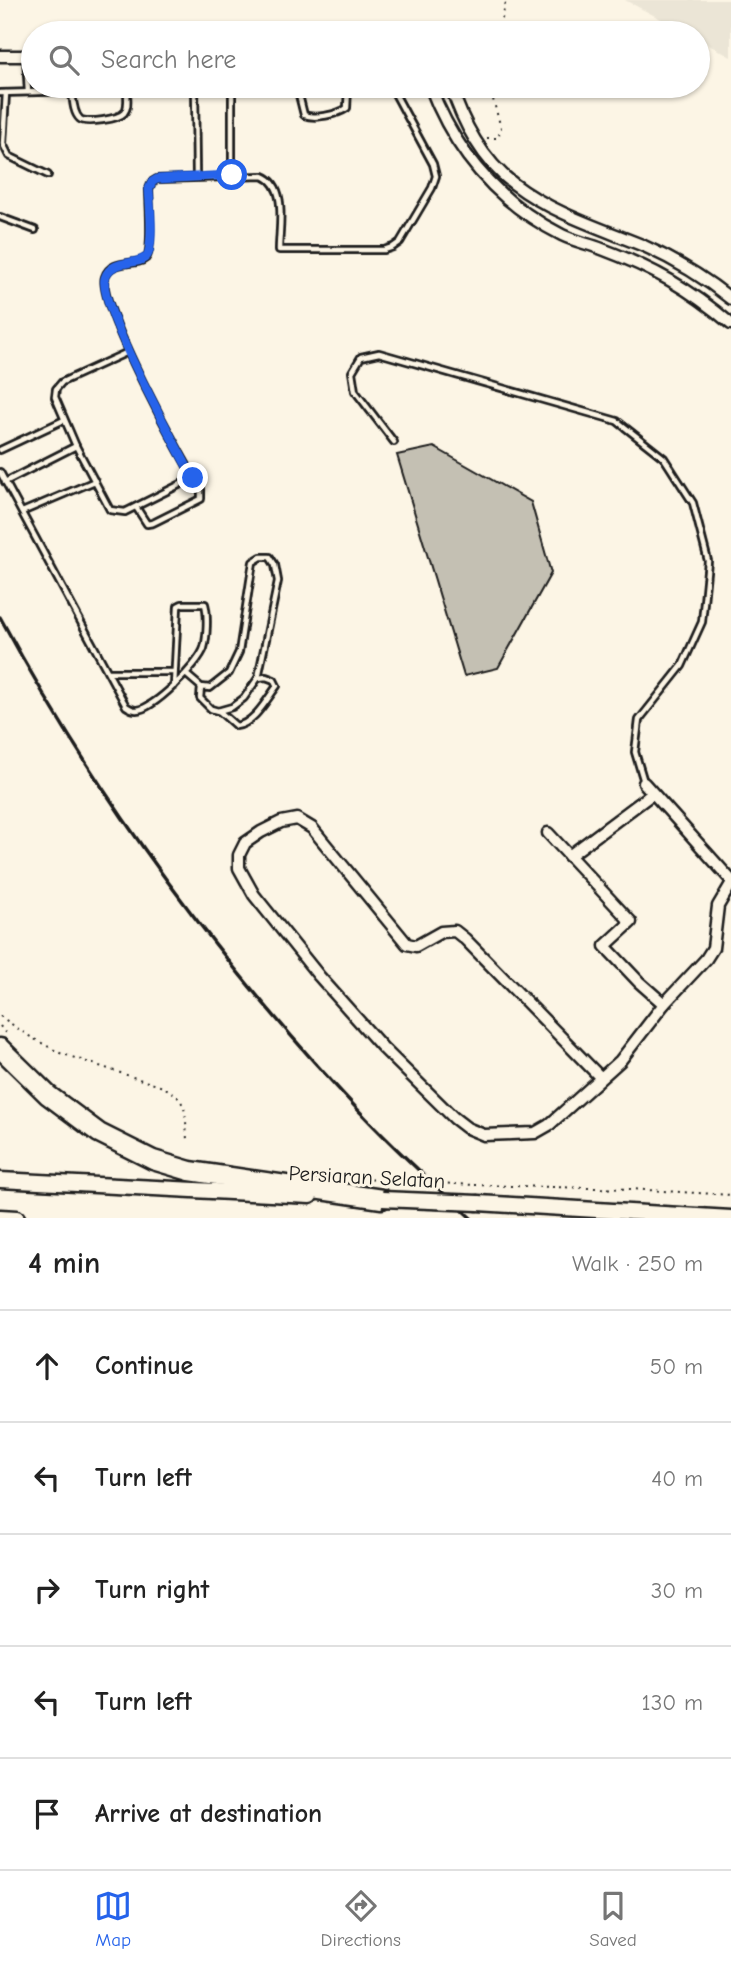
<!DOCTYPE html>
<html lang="en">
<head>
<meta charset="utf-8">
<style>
  :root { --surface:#fff; --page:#f6f6f6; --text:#222; --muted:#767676; --line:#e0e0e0; --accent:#2563eb }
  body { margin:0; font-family:"Comic Neue",sans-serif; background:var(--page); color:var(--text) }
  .stop { position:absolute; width:21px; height:21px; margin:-16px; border:5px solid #2563eb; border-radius:50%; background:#fff }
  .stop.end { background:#2563eb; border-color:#fff; box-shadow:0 2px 7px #0008 }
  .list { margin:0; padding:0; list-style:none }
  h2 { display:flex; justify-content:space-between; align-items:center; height:91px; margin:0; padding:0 28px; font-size:30px }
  h2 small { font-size:23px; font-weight:400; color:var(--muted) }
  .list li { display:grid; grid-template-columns:46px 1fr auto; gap:21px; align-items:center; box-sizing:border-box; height:112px; padding:0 28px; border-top:2px solid var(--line) }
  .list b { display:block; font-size:26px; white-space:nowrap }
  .list em { font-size:23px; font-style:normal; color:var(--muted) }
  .icon { flex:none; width:38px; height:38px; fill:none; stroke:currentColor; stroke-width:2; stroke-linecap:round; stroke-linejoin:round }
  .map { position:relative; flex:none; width:731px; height:1218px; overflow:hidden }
  .search { position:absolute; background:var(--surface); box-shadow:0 2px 5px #0004; left:21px; right:21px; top:21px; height:77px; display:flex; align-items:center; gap:18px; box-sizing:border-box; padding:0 24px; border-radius:38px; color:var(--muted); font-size:26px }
  .sheet { height:651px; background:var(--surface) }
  nav { display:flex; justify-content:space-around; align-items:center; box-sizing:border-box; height:98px; border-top:2px solid var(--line); background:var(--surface); font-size:19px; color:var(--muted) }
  nav a { display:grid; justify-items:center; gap:4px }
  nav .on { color:var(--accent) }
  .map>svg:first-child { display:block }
  .built { fill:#ebe5d6 }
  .building { fill:#c4c0b3; stroke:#1c1c1c; stroke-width:2 }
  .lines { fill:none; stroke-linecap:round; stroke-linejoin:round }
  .lane-casing { stroke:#1c1c1c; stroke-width:10 }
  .street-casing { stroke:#1c1c1c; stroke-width:15 }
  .primary-casing { stroke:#1c1c1c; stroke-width:19 }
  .highway-casing { stroke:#1c1c1c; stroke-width:23 }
  .path { stroke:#1c1c1c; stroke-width:2; stroke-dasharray:2 5; stroke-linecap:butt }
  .lane { stroke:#fcf5e5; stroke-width:4.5 }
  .street { stroke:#fcf5e5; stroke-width:10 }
  .primary { stroke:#fcf5e5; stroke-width:14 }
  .highway { stroke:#fcf5e5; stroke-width:18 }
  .rail { stroke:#1c1c1c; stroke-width:3.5 }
  .primary-bridge-casing { stroke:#1c1c1c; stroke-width:19; stroke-linecap:butt }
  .path-bridge { stroke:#1c1c1c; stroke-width:2; stroke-dasharray:2 5; stroke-linecap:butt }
  .primary-bridge { stroke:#fcf5e5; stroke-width:14 }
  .route { stroke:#2563eb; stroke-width:9 }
  .labels { text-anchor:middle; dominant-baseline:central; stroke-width:6; stroke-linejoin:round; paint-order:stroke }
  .street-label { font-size:21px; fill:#1c1c1c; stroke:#fcf5e5 }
</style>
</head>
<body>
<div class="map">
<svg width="731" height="1218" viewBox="0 0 731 1218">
  <rect width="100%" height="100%" fill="#fcf5e5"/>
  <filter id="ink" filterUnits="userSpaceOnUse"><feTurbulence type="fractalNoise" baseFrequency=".0143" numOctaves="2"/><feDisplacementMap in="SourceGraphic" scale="14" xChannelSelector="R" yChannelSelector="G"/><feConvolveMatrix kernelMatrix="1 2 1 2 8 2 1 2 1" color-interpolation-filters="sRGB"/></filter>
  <g filter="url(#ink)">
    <polygon class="built" points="625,0 731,0 731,57 698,39 698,33 687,33"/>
    <polygon class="building" points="434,447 531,502 551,573 498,668 464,676 397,455"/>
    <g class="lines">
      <g class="lane-casing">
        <g id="lane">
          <polyline points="26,57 28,92"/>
          <polyline points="195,86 196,177"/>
          <polyline points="232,86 232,175"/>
          <path d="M297 87 304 115C315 119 337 115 347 108L348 87"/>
          <path d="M72 91C73 99 73 113 80 119 86 124 119 119 124 113 129 107 127 98 127 91"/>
          <path d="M0 93 232 87H385L393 90 433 164 436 176 432 188 400 242 393 247 384 250H279C279 227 288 186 263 176L157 179 152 182 149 189C149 201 153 251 146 258 136 267 111 258 105 277 96 302 183 462 201 489V499L153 523 147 524 136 507"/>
          <polyline points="6,93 3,144 9,156 48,175"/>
          <polyline points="0,217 35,230"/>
          <polyline points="128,352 62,382 56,389 55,397 76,446 110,510 125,512 193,478"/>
          <polyline points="394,442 355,391 352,372 361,357 379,353 617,421 664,458 693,503 708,561 702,622 682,666 639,720 635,752 644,782"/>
          <polyline points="0,450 64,420"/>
          <path d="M0 472 126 706C129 708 132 710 136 710 152 711 199 664 204 648 207 637 208 615 205 604H182L178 606 174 686"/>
          <polyline points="5,482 76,446"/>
          <polyline points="22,512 95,481"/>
          <polyline points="109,672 174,672"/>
          <polyline points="187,675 201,687 210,688 229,673 239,652 253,562 261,557 270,557 275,565 278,581 258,678 244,698 232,707 218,711 211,709 200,698 201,687"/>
          <path d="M219 711 236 726C254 724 267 699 277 686L274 680 266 677 258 678"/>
        </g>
      </g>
      <g class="street-casing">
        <g id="street">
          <polyline points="0,56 33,56"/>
          <path d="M430 86C455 152 498 203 562 235 574 241 589 244 602 249 653 268 690 289 731 324"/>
          <path d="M451 86C462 122 483 161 514 184 552 213 600 228 644 246 675 260 705 278 731 299"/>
          <polyline points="644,783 731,880"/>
          <polyline points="548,833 631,922 605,946 639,982 664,1004"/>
          <polyline points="569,856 652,794"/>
          <polyline points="601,1078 465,939 455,931 441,932 416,946 407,944 312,828 297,819 281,822 261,832 245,843 239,855 239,868 254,895 319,976 383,1048 454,1118 467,1128 484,1135 535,1133 549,1125 620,1061 664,1004 706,959 713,948 718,906 731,884"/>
        </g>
      </g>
      <g class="primary-casing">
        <g id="primary">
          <polyline points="0,1180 310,1196"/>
          <polyline points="478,1203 731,1218"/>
          <polyline points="0,1217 17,1218"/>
        </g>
      </g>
      <g class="highway-casing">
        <polyline id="highway" points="0,1048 48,1095 99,1133 153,1160 190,1171 382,1199"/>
      </g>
      <g class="path">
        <polyline points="499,33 506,0"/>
        <polyline points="487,138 498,138 501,128 491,92 491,86"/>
        <path d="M0 1016 27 1035 60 1053 163 1087C189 1100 185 1113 187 1140"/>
        <polyline points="0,1026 6,1034"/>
        <polyline points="352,1179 364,1179"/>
        <polyline points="475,1185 630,1189 731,1195"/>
      </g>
      <use href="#lane" class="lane"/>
      <use href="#street" class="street"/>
      <use href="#primary" class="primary"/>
      <use href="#highway" class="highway"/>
      <path class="rail" d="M0 617C97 797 220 963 360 1112 395 1149 433 1184 471 1218"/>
      <g class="primary-bridge-casing">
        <polyline id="primary-bridge" points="382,1199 478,1203"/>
      </g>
      <polyline class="path-bridge" points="364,1179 475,1185"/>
      <use href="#primary-bridge" class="primary-bridge"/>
    </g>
  </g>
  <g class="lines" filter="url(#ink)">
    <path class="route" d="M193 478C177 447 97 304 105 278 111 257 143 267 148 254 154 239 150 206 149 189L152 182 157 179 232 175"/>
  </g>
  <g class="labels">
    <g class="street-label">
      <text transform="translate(367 1177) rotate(3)">Persiaran Selatan</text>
    </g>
  </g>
</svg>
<div class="stop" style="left:232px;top:175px"></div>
<div class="stop end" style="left:193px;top:478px"></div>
<div class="search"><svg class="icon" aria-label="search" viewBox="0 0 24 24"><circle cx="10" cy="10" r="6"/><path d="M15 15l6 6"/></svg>Search here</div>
</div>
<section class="sheet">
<h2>4 min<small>Walk · 250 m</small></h2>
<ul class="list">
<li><svg class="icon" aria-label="ahead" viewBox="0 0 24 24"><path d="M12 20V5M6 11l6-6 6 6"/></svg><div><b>Continue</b></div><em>50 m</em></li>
<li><svg class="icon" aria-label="left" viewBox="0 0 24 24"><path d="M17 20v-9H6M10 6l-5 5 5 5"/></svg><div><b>Turn left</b></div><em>40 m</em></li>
<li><svg class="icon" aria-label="right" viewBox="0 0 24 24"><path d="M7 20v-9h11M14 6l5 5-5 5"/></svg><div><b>Turn right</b></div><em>30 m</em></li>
<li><svg class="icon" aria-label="left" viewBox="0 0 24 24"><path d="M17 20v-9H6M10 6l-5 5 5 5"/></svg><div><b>Turn left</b></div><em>130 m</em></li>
<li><svg class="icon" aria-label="arrive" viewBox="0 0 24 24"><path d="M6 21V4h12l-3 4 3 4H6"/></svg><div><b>Arrive at destination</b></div></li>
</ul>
</section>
<nav>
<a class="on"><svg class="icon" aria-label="map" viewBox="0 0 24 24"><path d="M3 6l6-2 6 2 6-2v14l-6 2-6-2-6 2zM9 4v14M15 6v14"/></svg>Map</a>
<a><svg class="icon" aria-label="directions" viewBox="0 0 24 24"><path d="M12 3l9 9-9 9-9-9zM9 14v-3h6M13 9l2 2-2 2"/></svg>Directions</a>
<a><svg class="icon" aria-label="saved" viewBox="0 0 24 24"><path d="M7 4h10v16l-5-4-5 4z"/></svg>Saved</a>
</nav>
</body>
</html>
